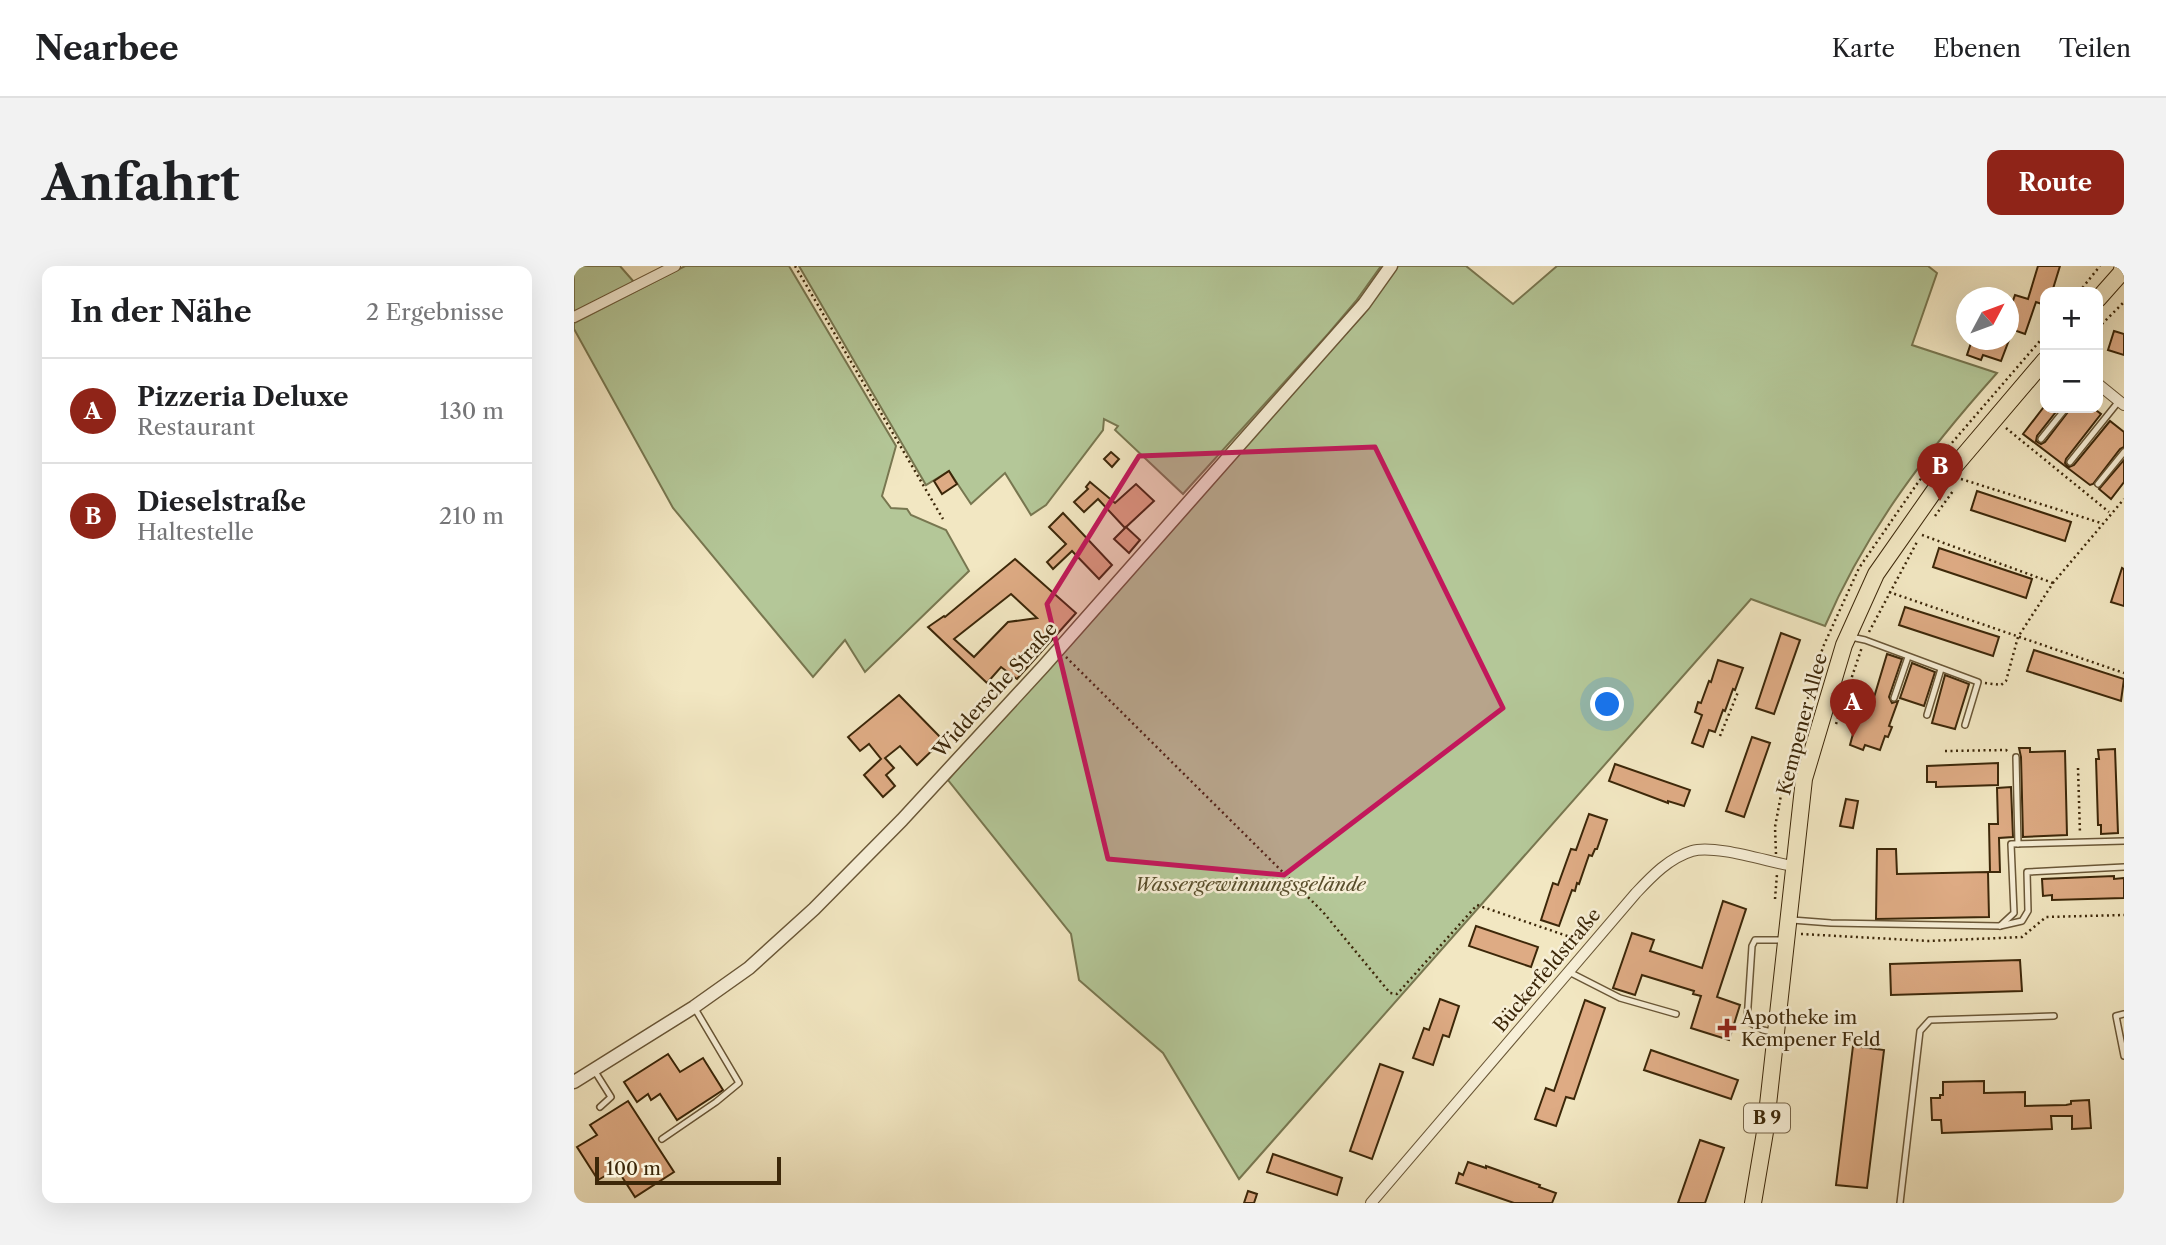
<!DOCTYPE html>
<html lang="de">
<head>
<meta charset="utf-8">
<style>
  :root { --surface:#fff; --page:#f2f2f2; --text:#202124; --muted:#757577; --line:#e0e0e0; --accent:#8f2418 }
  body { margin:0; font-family:"Libre Caslon Text",serif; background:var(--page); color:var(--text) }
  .controls { position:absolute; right:21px; top:21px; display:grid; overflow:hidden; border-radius:14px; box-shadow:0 7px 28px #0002 }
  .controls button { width:63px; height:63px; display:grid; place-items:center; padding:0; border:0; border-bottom:2px solid var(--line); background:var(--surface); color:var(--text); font:35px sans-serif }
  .compass { position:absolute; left:1382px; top:21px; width:63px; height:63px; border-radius:50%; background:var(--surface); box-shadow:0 7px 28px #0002; rotate:49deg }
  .scale { position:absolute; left:21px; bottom:18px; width:186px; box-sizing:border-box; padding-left:7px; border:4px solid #3c2709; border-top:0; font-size:19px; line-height:24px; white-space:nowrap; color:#3c2709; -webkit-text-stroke:5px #f7efd7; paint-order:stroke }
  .you { position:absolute; left:1034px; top:439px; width:24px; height:24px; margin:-18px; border:5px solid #fff; border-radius:50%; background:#1a73e8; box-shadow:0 0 0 10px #1a73e833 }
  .badge { display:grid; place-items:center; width:46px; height:46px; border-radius:50%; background:var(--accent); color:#fff; font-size:23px; font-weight:700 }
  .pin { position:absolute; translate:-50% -58px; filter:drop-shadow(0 2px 4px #0008) }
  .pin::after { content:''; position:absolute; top:37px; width:24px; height:21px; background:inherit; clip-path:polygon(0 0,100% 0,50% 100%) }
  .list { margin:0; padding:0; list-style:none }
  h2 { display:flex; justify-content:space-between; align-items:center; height:91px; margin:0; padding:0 28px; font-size:30px }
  h2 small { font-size:23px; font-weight:400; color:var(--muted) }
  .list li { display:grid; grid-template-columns:46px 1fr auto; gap:21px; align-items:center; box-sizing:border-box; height:105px; padding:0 28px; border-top:2px solid var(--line) }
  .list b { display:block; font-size:26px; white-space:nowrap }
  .list p { margin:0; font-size:23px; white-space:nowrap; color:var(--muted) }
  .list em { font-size:23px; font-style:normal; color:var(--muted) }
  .map { position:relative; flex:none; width:1550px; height:937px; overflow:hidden; border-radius:14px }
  header { display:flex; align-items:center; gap:42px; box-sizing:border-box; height:98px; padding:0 35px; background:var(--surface); border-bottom:2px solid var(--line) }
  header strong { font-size:33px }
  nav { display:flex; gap:38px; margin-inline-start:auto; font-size:24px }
  .intro { display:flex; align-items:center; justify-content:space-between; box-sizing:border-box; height:168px; padding:0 42px }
  h1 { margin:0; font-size:49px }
  .button { padding:18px 32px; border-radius:14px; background:var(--accent); color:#fff; font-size:24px; font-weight:700 }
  main { display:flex; gap:42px; padding:0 42px }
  aside { flex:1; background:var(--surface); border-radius:14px; box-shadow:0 7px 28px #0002 }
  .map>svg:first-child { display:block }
  .green { fill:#b4c798; stroke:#787750; stroke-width:2 }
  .building { fill:#deab84; stroke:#3c2709; stroke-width:2; fill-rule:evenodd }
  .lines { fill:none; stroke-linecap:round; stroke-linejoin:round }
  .service-casing { stroke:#6a5737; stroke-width:8 }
  .minor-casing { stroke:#6a5737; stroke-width:12 }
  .tertiary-casing { stroke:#6a5737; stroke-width:15 }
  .primary-casing { stroke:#3c2709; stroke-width:18 }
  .path { stroke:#3c2709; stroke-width:2.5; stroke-dasharray:2 3.5; stroke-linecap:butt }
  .service { stroke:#f7efd7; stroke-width:5 }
  .minor { stroke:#f7efd7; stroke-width:10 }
  .tertiary { stroke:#f7efd7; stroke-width:12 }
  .primary { stroke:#f2e7c2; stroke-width:16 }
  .marked { fill:#c2185b; fill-opacity:0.2; stroke:#c2185b; stroke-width:5; stroke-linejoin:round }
  .poi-dot { fill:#8f2418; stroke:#f7efd7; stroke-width:2.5 }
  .labels { text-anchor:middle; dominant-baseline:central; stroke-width:5; stroke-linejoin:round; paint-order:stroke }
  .shield { fill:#f7efd7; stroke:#746347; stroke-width:2 }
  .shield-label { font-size:18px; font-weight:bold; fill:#3c2709 }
  .street-label { font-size:19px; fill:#3c2709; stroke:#f7efd7 }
  .park-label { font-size:19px; font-style:italic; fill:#5a4f2d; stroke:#f7efd7 }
  .poi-label { font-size:19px; fill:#3c2709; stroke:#f7efd7; text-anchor:start }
</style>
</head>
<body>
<header>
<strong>Nearbee</strong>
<nav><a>Karte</a><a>Ebenen</a><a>Teilen</a></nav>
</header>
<div class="intro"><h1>Anfahrt</h1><a class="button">Route</a></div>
<main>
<aside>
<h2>In der Nähe<small>2 Ergebnisse</small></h2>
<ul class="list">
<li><span class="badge">A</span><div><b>Pizzeria Deluxe</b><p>Restaurant</p></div><em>130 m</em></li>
<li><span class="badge">B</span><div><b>Dieselstraße</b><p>Haltestelle</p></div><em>210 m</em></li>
</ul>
</aside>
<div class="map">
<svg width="1550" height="937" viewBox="0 0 1550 937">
  <rect width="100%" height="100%" fill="#f2e7c2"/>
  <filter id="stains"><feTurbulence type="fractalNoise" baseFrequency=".00286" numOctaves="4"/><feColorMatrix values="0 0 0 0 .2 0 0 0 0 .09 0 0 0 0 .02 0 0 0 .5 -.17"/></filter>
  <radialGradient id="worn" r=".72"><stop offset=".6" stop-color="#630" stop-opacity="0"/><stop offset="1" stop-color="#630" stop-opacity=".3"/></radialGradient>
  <g class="green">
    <polygon points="0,0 46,0 60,16 0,48"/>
    <polygon points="111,0 215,0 322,180 308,230 317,242 333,243 337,249 372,264 395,305 291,406 271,374 239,411 99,242 0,63 0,57"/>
    <polygon points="225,0 807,0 782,35 754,68 609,228 541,164 544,160 530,153 529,164 472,239 457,249 431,207 397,238 375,205 352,219"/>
    <path d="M822 0H892L939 38 983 0H1354L1363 7 1338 79 1423 107C1354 184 1292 264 1251 360L1177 333 665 913 589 787 505 714 497 668 374 514 615 241 789 49Z"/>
  </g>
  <g class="building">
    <polygon points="1464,0 1486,0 1478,26 1471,26 1471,39 1462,36 1451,68 1434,62 1434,49 1441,29 1454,33"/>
    <polygon points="1540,65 1550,68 1550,89 1534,84"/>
    <polygon points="1398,74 1412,78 1413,74 1435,74 1427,95 1409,89 1407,94 1393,89"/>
    <polygon points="1469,142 1485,142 1463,170 1462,175 1467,178 1471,176 1497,142 1519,142 1527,148 1492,193 1491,197 1495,201 1500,199 1536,155 1550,166 1550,181 1546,183 1519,218 1516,219 1449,168"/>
    <polygon points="537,186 545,193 538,201 530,193"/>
    <polygon points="1550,194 1550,216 1537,233 1525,223"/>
    <polygon points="375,205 383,218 368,228 360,215"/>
    <polygon points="516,216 541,237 562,218 580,235 551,262 524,233 510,246 500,236 514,223 512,221"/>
    <polygon points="1403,225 1497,256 1491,275 1397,244"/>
    <polygon points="489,247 538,299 525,313 498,285 479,303 473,296 492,278 475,261"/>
    <polygon points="552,261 566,274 555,287 540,273"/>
    <polygon points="1365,282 1458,313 1452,332 1359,301"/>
    <path d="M441 293 502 347 443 413 427 401 413 417 354 361 370 350 371 351ZM437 328 463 352 434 356 400 391 380 373Z"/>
    <polygon points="1548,302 1550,303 1550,340 1537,336"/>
    <polygon points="1331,341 1425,371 1419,390 1325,359"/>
    <polygon points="1207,367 1226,374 1200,448 1182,442"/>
    <polygon points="1460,384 1550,413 1547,435 1453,405"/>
    <polygon points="1313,388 1328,393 1315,431 1318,437 1324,435 1315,460 1318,461 1314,471 1311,470 1306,484 1291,479 1289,484 1276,479 1280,464 1277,463 1281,453 1283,454 1289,439 1293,441 1295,437 1298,438"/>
    <polygon points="1144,394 1169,402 1161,424 1159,423 1151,445 1149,444 1141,466 1135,464 1129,481 1118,477 1128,449 1121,446 1124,436 1127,437 1135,415 1137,416"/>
    <polygon points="1338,397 1361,406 1350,440 1326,432"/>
    <polygon points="1371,409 1395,418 1381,463 1358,457"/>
    <polygon points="325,429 369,474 343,499 326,480 311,492 320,502 312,509 321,520 309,531 290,509 307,493 295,478 286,485 274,471"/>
    <polygon points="1178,471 1196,477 1170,551 1152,545"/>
    <polygon points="1445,482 1456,482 1456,486 1491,485 1493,569 1449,571 1447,491"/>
    <polygon points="1541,483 1544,567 1527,568 1527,559 1524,559 1522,493 1525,493 1524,484"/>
    <polygon points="1424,497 1424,519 1362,521 1362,516 1353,516 1353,500"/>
    <polygon points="1041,498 1116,524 1110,540 1094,535 1094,537 1035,515"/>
    <polygon points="1437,521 1439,571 1425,572 1426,606 1416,606 1415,558 1424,558 1423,522"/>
    <polygon points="1272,533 1284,535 1279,562 1266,560"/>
    <polygon points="1015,548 1033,554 1023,583 1021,583 1018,590 1015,589 1005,618 1003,617 1001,625 998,624 985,660 967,654 979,617 984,619 997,583 1002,584"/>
    <polygon points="1303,583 1322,583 1323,608 1414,606 1415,651 1302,653"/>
    <polygon points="1540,610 1540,613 1550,612 1550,632 1478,634 1478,629 1469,630 1468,613"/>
    <polygon points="1149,635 1172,643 1143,731 1166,739 1155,774 1117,762 1127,730 1119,728 1120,725 1068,709 1061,729 1039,722 1058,667 1080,674 1076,685 1128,702"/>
    <polygon points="902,660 964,681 957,701 895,680"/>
    <polygon points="1446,694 1448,725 1317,729 1316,698"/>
    <polygon points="866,733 885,740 875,771 869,769 859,799 839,792 850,762 855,764"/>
    <polygon points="1011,734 1031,742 1000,833 992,831 982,860 961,853 972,822 980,825"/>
    <polygon points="1279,780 1310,784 1293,922 1262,919"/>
    <polygon points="1077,784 1164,814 1157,833 1070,804"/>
    <polygon points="94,788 106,806 129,792 149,824 103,854 86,828 77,834 74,828 63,836 50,816"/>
    <polygon points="806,798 829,806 798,893 776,885"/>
    <polygon points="1410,815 1410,827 1451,826 1451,840 1492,839 1497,838 1497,835 1515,834 1517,862 1498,863 1498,850 1477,850 1478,863 1368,867 1367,854 1358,854 1357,832 1366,832 1366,829 1369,829 1369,816"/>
    <polygon points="54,835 100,906 61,931 43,903 24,914 3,881 23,869 16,859"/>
    <polygon points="1126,874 1150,882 1131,937 1104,937"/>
    <polygon points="699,888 768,912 763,929 693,906"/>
    <polygon points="894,896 912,902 912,900 966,919 965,921 982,927 978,937 940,937 882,917 885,907 889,909"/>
    <polygon points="674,925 683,928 680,937 670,937"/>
  </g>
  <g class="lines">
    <g class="service-casing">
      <g id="service">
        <polyline points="1467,173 1492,142"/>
        <polyline points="1496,196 1545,135"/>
        <polyline points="1524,218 1550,186"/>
        <polyline points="1277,371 1291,374 1404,416 1391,459"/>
        <polyline points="1320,432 1334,391"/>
        <polyline points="1353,449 1367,403"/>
        <polyline points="1442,491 1444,578"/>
        <polyline points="1218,654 1257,657 1426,660 1448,655 1454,645 1453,606 1550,601"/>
        <polyline points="1426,660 1440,647 1437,578 1550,575"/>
        <polyline points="995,706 1046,732 1102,748"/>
        <polyline points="1550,748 1542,750 1550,790"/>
        <polyline points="1198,766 1189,764 1173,755 1178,680 1181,674 1209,674"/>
        <polyline points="20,804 37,831 26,841"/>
        <polyline points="88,873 142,836 165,817 120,741"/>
        <polyline points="1326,937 1346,765 1356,754 1480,750"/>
      </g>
    </g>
    <g class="minor-casing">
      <g id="minor">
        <polyline points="0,51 101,0"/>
        <polyline points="1524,118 1550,139"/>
        <path d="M797 937 1062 627C1078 610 1095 592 1118 585 1140 578 1195 596 1219 600"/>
      </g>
    </g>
    <g class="tertiary-casing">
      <polyline id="tertiary" points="0,816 120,741 175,702 240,643 328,554 469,401 790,38 817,0"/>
    </g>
    <g class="primary-casing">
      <g id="primary">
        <polyline points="1524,33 1547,7 1549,0"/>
        <polyline points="1179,937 1191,866 1230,513 1270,379 1302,308 1363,221 1471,94"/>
      </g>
    </g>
    <g class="path">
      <polyline points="221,0 369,253"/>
      <polyline points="1505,26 1526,0"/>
      <polyline points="1524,62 1550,36"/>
      <polyline points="1432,162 1535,246"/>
      <polyline points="1387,213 1527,257"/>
      <polyline points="1361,250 1379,225"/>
      <polyline points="1348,269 1479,317"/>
      <polyline points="1315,326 1550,407"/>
      <polyline points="1295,366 1343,276"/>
      <polyline points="492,391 749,646 816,727 823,728 903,639 1002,673 1006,676"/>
      <polyline points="1411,417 1427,419 1432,415 1444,371 1479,317 1550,233"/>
      <polyline points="1262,458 1288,381"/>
      <polyline points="1146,470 1164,426"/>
      <polyline points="1371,485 1432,484 1436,487"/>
      <polyline points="1504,502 1506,568"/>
      <polyline points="1202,588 1201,561 1210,513 1249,381 1285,302 1345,215 1471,69"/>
      <polyline points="1201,633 1203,608"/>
      <polyline points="1227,668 1355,675 1448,671 1472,651 1550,649"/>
    </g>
    <use href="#service" class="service"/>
    <use href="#minor" class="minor"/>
    <use href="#tertiary" class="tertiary"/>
    <use href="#primary" class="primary"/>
  </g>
  <path class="marked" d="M801 181 929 442 710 609 534 593 473 338 565 190Z"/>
  <path class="poi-dot" d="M1149.5 751.5h7v7h7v7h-7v7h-7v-7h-7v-7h7z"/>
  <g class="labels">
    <rect class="shield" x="1170" y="837.5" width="46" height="29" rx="5"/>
    <g class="shield-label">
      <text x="1193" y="852">B 9</text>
    </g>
    <g class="street-label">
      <text transform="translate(421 424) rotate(-48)">Widdersche Straße</text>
      <text transform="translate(1228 458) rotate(-75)">Kempener Allee</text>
      <text transform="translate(973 704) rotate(-50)">Bückerfeldstraße</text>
    </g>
    <g class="park-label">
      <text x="676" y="618">Wassergewinnungsgelände</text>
    </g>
    <g class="poi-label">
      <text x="1167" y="751">Apotheke im<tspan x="1167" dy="22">Kempener Feld</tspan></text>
    </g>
  </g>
  <rect width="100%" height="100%" filter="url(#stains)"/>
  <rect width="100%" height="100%" fill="url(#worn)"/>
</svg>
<div class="controls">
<button>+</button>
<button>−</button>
</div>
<svg class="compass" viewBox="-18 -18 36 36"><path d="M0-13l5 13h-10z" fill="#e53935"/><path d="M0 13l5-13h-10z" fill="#757577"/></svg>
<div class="scale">100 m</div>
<div class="you"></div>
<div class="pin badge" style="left:1279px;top:471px">A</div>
<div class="pin badge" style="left:1366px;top:235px">B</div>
</div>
</main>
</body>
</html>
